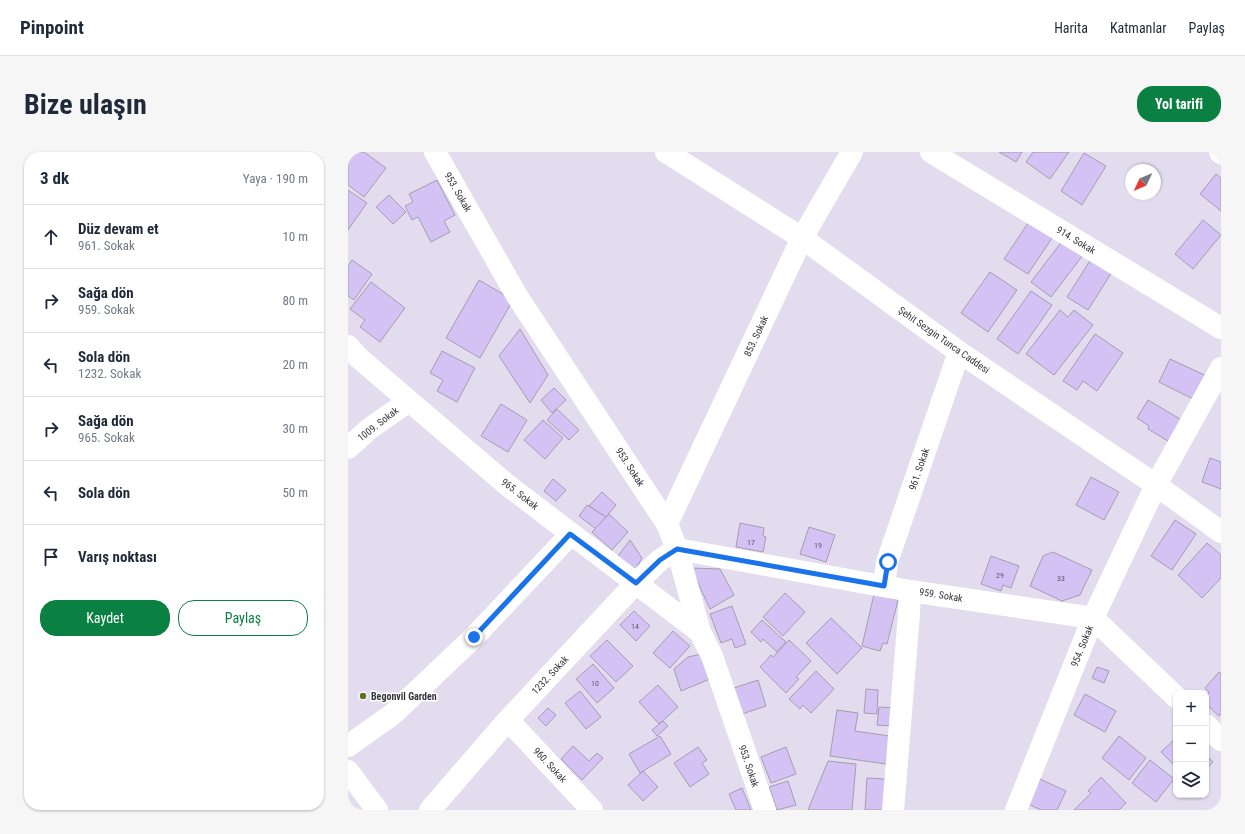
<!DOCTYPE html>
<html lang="tr">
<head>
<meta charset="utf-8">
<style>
  :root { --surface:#fff; --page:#f6f6f7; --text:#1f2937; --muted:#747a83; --line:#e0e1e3; --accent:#0b8043 }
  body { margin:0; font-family:"Roboto Condensed",sans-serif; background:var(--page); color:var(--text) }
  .controls { position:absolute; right:12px; bottom:12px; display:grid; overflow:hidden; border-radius:8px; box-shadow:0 1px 3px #0004 }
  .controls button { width:36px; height:36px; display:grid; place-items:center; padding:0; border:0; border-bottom:1px solid var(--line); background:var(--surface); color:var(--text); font:20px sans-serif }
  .compass { position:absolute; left:777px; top:12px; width:36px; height:36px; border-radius:50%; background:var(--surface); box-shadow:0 1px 3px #0004; rotate:226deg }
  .stop { position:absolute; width:12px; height:12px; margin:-9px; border:3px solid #1a73e8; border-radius:50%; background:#fff }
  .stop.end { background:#1a73e8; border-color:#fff; box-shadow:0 1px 4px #0008 }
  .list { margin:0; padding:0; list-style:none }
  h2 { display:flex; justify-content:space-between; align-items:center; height:52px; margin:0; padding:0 16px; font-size:17px }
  h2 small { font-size:13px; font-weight:400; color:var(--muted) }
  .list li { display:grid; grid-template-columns:26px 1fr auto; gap:12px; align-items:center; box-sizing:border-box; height:64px; padding:0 16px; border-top:1px solid var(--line) }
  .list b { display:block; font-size:15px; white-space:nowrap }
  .list p { margin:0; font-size:13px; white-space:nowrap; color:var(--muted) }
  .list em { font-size:13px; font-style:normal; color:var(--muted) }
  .actions { display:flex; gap:8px; padding:12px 16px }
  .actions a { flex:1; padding:9px 0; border:1px solid var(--accent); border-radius:16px; text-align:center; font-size:14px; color:var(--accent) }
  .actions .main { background:var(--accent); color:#fff }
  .icon { flex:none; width:22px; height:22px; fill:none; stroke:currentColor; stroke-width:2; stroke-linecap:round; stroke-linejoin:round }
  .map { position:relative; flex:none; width:873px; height:658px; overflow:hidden; border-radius:16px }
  header { display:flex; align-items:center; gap:24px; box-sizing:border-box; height:56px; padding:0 20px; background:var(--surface); border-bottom:1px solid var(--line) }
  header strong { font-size:19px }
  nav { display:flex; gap:22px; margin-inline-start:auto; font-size:14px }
  .intro { display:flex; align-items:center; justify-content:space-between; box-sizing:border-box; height:96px; padding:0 24px }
  h1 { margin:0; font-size:28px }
  .button { padding:10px 18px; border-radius:16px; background:var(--accent); color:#fff; font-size:14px; font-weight:700 }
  main { display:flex; gap:24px; padding:0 24px }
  aside { flex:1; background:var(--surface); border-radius:16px; box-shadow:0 1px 3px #0004 }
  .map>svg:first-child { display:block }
  .building { fill:#d4c2f4; stroke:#a49daf }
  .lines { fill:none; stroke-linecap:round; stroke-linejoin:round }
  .minor { stroke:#fff; stroke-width:22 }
  .route { stroke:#1a73e8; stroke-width:5 }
  .poi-dot { fill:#60711f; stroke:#fff; stroke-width:1.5 }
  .labels { text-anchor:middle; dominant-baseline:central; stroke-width:3; stroke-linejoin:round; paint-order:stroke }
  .number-label { font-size:8px; fill:#5e5869 }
  .street-label { font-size:10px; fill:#36343b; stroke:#fff }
  .poi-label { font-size:10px; font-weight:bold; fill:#36343b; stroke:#fff; text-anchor:start }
</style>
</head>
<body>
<header>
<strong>Pinpoint</strong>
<nav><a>Harita</a><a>Katmanlar</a><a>Paylaş</a></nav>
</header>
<div class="intro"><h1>Bize ulaşın</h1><a class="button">Yol tarifi</a></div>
<main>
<aside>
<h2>3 dk<small>Yaya · 190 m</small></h2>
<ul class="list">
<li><svg class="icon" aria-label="ahead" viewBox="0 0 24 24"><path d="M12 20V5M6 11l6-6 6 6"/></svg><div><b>Düz devam et</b><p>961. Sokak</p></div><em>10 m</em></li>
<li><svg class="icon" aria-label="right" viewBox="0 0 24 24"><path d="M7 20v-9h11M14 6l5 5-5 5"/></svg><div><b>Sağa dön</b><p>959. Sokak</p></div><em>80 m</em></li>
<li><svg class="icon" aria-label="left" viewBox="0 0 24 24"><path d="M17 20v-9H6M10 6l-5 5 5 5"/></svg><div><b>Sola dön</b><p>1232. Sokak</p></div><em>20 m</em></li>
<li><svg class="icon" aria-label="right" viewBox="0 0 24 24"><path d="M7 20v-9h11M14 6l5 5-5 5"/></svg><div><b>Sağa dön</b><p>965. Sokak</p></div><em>30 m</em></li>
<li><svg class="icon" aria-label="left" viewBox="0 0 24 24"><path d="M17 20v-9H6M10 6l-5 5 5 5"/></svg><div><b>Sola dön</b></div><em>50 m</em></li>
<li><svg class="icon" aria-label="arrive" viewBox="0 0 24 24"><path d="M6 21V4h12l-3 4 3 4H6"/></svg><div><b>Varış noktası</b></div></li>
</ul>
<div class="actions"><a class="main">Kaydet</a><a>Paylaş</a></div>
</aside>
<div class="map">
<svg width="873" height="658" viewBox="0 0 873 658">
  <rect width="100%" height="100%" fill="#e3dcef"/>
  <g class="building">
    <polygon points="4,0 16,0 38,16 16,45 0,33 0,5"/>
    <polygon points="651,0 674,0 668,10"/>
    <polygon points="685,0 721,0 702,27 678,10"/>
    <polygon points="736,1 758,14 734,53 713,39"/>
    <polygon points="868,22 873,26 873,59 852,42"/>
    <polygon points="89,28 107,63 96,69 102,80 83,90 70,65 64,68 57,54 65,50 61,42"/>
    <polygon points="0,38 19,51 0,78"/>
    <polygon points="41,43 58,60 45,72 28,55"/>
    <polygon points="682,68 706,83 680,122 656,107"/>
    <polygon points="855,68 873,83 845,117 827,102"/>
    <polygon points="715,88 735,103 703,145 683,130"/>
    <polygon points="743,107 764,120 740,158 719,145"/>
    <polygon points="4,108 24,122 6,148 0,144 0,114"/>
    <polygon points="642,120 669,138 640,180 613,161"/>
    <polygon points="131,128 165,148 132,206 98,186"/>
    <polygon points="23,130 57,156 32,190 12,175 17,168 2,157"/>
    <polygon points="683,139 704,153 670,202 649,187"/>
    <polygon points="712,158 720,165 726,158 745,173 706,223 678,202"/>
    <polygon points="172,177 200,223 182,251 151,204"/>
    <polygon points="747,182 775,201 749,239 735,229 729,238 715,229"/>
    <polygon points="94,199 127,216 109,250 89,239 95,228 82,221"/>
    <polygon points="822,207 861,225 849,249 811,230"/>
    <polygon points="206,236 218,248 204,261 193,248"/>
    <polygon points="800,248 837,270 825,292 800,277 801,274 789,266"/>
    <polygon points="153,252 179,268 160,300 133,284"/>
    <polygon points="209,257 231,278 221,288 199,268"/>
    <polygon points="195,268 215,286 197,307 176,288"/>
    <polygon points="862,306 873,310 873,337 854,330"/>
    <polygon points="743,325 771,340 756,368 728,353"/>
    <polygon points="205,327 218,338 208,349 196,339"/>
    <polygon points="254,340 268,353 258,365 241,354"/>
    <polygon points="239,353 258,365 248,377 231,364"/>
    <polygon points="261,362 280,380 264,398 244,380"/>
    <polygon points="827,368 848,382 824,418 803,404"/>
    <polygon points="392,371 416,376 415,384 418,385 415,400 388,395"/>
    <polygon points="461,375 487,383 478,410 452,402"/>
    <polygon points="282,388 294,406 288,417 267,408"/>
    <polygon points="859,391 873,403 873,426 854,446 830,423"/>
    <polygon points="705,400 744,418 732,443 714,449 682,434 695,404"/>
    <polygon points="643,404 671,414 663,436 655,433 653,439 633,432"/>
    <polygon points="343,416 372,417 386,443 362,457"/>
    <polygon points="437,441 457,460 435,484 415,465"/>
    <polygon points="526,442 550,448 539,492 535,491 532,499 514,494"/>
    <polygon points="384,454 398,492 387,496 384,487 373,491 362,462"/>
    <polygon points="286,459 302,474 288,489 272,473"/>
    <polygon points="483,466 514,496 489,522 458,491"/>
    <polygon points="414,468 438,490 429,500 415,487 413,490 403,480"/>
    <polygon points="325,479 342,494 322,516 305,501"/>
    <polygon points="259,488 285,514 268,530 242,504"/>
    <polygon points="441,488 463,509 448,525 451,527 438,541 412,515 423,503 425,505"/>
    <polygon points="354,502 362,527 333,539 326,517 340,505"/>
    <polygon points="245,512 266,536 249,551 228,527"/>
    <polygon points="749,515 761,519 756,531 744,526"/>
    <polygon points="468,519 486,537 463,561 455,553 452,557 441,547"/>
    <polygon points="871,520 873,522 873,562 871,564 858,552 858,544 861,540 857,536"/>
    <polygon points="410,528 418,554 394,562 386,536"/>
    <polygon points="310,533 330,555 311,572 291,550"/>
    <polygon points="518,537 530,538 529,562 516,561"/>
    <polygon points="232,539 253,565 238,577 217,551"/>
    <polygon points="737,542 768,559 757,580 726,563"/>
    <polygon points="531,555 547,556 545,574 529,573"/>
    <polygon points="200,556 208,563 198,574 190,566"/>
    <polygon points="489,558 510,561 507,579 542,584 538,612 482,604"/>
    <polygon points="315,569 320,574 309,584 304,578"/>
    <polygon points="312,584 323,602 292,621 281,602"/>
    <polygon points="771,584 798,606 781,628 754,606"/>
    <polygon points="828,586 828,615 813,600"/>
    <polygon points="225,594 241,609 249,601 255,606 234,628 213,607"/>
    <polygon points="350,595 359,608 354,611 361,622 342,635 326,611"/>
    <polygon points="438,595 448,622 423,631 413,605"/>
    <polygon points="858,603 865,610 859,616 858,615"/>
    <polygon points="802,608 826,627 808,650 784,631"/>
    <polygon points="480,609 508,612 504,658 460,658"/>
    <polygon points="295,619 310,635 295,649 280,633"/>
    <polygon points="753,625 778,651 771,658 726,658 743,641 740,639"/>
    <polygon points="519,626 538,627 536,658 517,658"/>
    <polygon points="692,627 718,639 709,658 693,658 680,652"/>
    <polygon points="440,629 448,653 429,658 421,635"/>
    <polygon points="394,636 403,658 388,658 381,642"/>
  </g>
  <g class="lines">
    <g class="minor">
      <polyline points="87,0 169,144 319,372 329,397 352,480 364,504 417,658"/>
      <polyline points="318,0 454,86 611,200 808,333 873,380"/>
      <polyline points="583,0 873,176"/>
      <polyline points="872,0 873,1"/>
      <polyline points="0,194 11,206 158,332 352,480"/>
      <polyline points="0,296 21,277 61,249"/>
      <polyline points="319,372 454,86 504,0"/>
      <polyline points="536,434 539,410 611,200"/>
      <polyline points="160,568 244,658"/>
      <polyline points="858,573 873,588"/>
      <polyline points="0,594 45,562 126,485 223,382"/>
      <polyline points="0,619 29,658"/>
      <polyline points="82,658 160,568 288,431 312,408 329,397 562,439 745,466 828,545"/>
      <polyline points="545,658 561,462 562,439"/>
      <polyline points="668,658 745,466 808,333 873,216"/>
    </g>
  </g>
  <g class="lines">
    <polyline class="route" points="126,485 222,382 288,431 312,408 329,397 536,434 540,410"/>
  </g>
  <circle class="poi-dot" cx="15" cy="544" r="4"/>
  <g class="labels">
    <g class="number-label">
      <text x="403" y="390">17</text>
      <text x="470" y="393">19</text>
      <text x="652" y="423">29</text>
      <text x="713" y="426">33</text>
      <text x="287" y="474">14</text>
      <text x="247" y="531">10</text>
    </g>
    <g class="street-label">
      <text transform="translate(110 40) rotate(60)">953. Sokak</text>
      <text transform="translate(728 88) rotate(31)">914. Sokak</text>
      <text transform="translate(408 184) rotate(-65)">853. Sokak</text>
      <text transform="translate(596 188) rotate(35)">Şehit Sezgin Tunca Caddesi</text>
      <text transform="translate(30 272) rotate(-38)">1009. Sokak</text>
      <text transform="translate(282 315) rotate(57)">953. Sokak</text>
      <text transform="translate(571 317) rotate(-71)">961. Sokak</text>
      <text transform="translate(172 342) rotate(38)">965. Sokak</text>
      <text transform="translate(593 443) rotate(9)">959. Sokak</text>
      <text transform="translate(734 494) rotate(-68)">954. Sokak</text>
      <text transform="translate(202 523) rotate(-47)">1232. Sokak</text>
      <text transform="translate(202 613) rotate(47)">960. Sokak</text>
      <text transform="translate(401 614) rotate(71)">953. Sokak</text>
    </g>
    <g class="poi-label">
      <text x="23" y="544">Begonvil Garden</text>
    </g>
  </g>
</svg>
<div class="controls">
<button>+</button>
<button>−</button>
<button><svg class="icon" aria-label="layers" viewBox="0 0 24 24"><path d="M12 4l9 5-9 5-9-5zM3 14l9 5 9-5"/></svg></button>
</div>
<svg class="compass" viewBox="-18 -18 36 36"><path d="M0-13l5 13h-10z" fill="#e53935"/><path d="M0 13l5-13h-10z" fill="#747a83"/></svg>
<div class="stop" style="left:540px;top:410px"></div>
<div class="stop end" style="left:126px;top:485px"></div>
</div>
</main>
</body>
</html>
